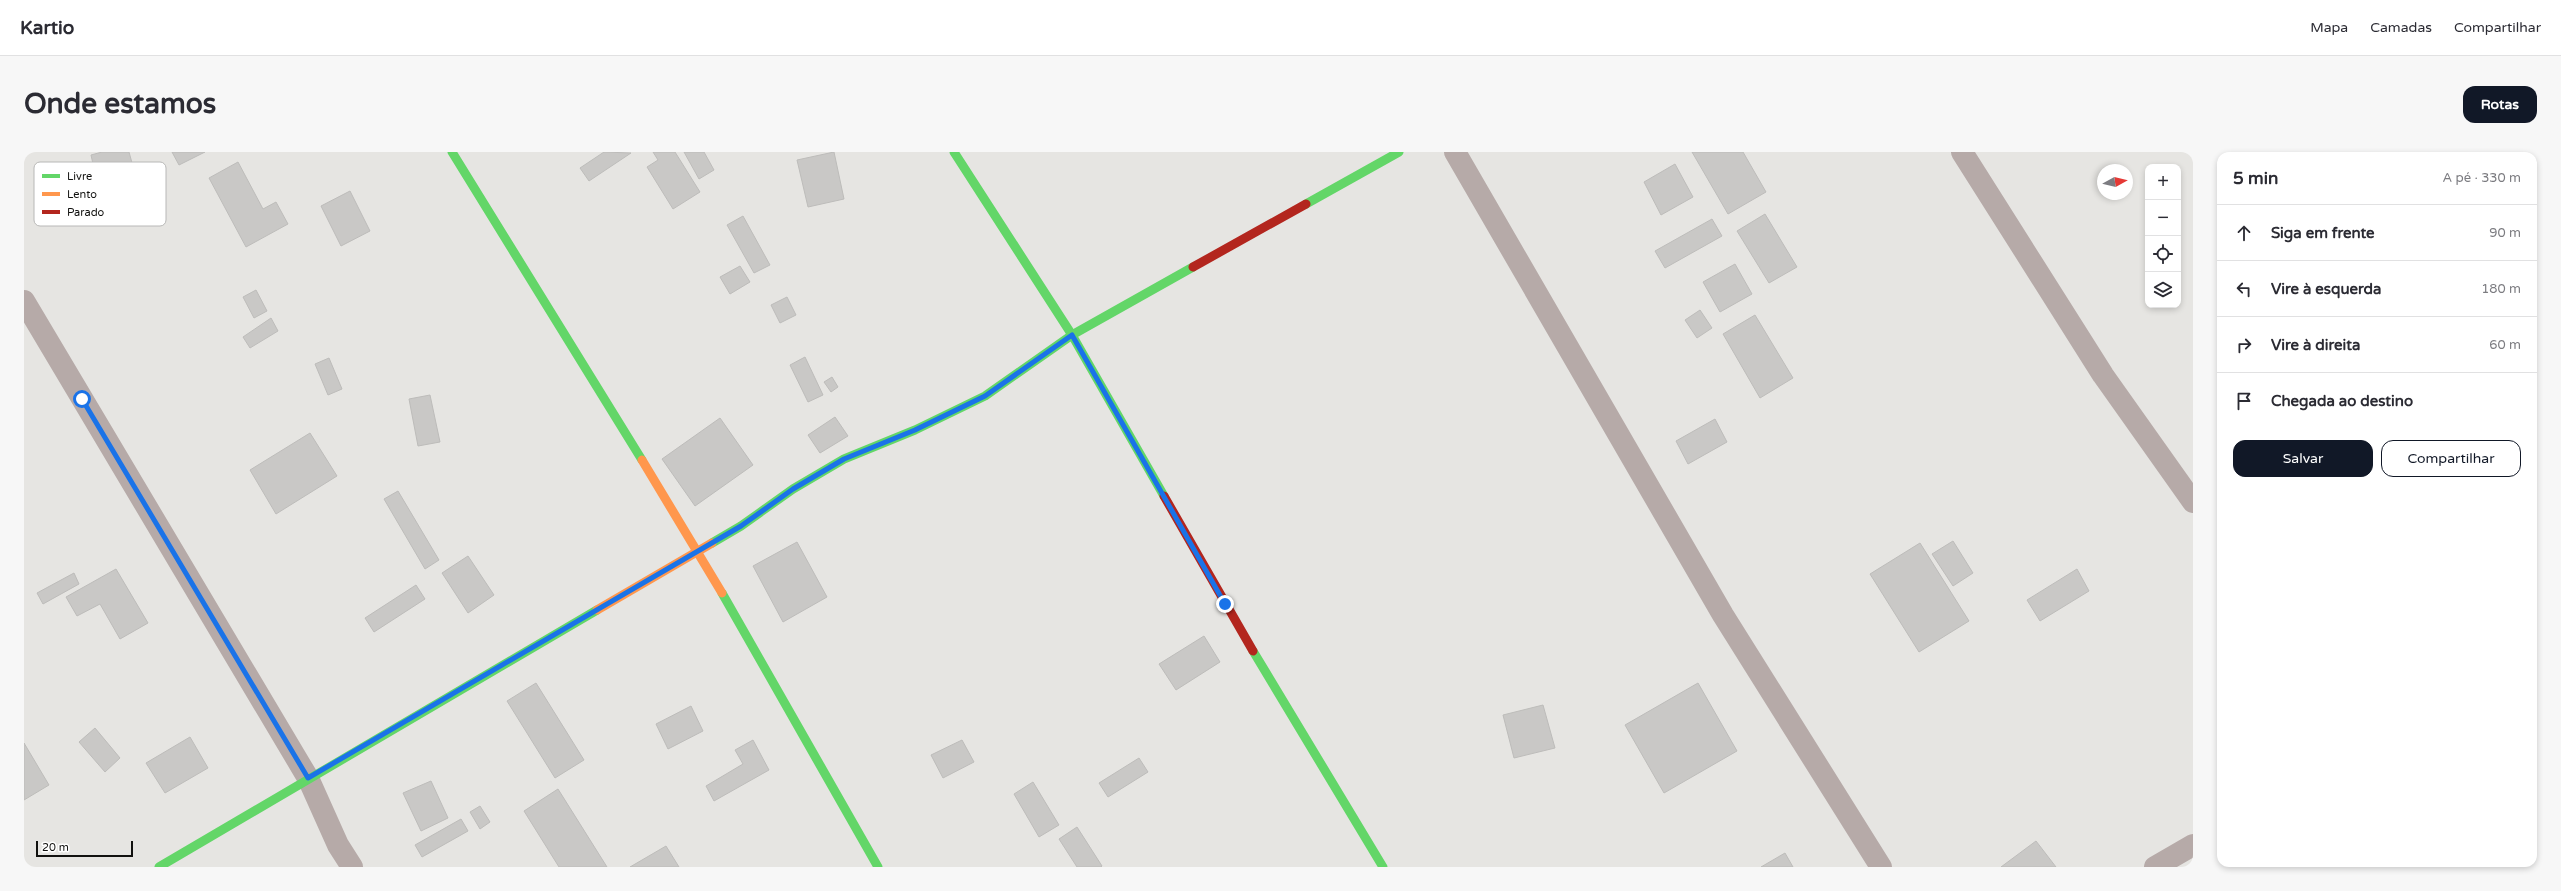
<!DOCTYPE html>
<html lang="pt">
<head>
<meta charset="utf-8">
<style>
  :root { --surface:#fff; --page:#f7f7f7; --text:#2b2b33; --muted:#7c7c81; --line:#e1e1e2; --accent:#111827 }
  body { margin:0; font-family:"Varela Round",sans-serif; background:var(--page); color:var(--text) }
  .controls { position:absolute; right:12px; top:12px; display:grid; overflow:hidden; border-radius:8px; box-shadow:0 2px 6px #0003 }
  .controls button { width:36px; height:36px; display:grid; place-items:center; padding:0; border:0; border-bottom:1px solid var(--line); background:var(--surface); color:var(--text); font:20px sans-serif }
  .compass { position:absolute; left:2073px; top:12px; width:36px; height:36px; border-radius:50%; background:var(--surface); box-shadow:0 2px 6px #0003; rotate:82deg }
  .scale { position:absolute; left:12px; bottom:10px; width:97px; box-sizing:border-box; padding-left:4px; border:2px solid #11110f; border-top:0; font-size:11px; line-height:14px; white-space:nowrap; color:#11110f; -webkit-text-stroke:3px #fff; paint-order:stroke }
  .stop { position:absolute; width:12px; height:12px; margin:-9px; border:3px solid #1a73e8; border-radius:50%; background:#fff }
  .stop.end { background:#1a73e8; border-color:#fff; box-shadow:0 1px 4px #0008 }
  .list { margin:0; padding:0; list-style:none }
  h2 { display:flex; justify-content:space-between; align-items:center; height:52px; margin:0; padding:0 16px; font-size:17px }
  h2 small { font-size:13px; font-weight:400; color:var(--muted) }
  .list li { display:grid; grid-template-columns:26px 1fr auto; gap:12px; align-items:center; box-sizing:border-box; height:56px; padding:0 16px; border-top:1px solid var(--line) }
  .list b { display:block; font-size:15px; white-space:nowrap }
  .list em { font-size:13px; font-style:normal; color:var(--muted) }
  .actions { display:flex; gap:8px; padding:12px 16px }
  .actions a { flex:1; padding:9px 0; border:1px solid var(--accent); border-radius:12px; text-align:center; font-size:14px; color:var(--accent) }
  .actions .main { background:var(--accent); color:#fff }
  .icon { flex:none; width:22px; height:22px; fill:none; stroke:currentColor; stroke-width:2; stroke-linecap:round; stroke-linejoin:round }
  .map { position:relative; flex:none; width:2169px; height:715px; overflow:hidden; border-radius:12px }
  header { display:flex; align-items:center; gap:24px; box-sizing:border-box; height:56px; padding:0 20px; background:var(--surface); border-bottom:1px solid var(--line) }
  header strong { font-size:19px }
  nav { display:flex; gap:22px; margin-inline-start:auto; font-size:14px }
  .intro { display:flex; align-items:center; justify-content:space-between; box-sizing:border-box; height:96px; padding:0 24px }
  h1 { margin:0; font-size:28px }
  .button { padding:10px 18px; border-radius:12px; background:var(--accent); color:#fff; font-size:14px; font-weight:700 }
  main { display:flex; gap:24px; padding:0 24px }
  aside { flex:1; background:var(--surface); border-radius:12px; box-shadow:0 2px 6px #0003 }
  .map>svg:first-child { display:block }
  .building { fill:#c9c8c6; stroke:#bdbcba }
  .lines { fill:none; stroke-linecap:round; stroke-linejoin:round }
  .street { stroke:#b6aaa8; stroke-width:22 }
  .fast { stroke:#63d668; stroke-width:9 }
  .slow { stroke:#ff974d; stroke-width:9 }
  .jam { stroke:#b3261e; stroke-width:9 }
  .route { stroke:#1a73e8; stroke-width:5 }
  .key { fill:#fff; stroke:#b8b8b7; stroke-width:1 }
  .key-label { font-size:11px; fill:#11110f }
</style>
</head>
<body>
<header>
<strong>Kartio</strong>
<nav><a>Mapa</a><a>Camadas</a><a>Compartilhar</a></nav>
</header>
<div class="intro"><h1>Onde estamos</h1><a class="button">Rotas</a></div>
<main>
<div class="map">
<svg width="2169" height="715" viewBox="0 0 2169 715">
  <rect width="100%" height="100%" fill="#e6e5e2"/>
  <g class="building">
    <polygon points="78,0 105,0 113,29 85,37 80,19 71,21 67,3"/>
    <polygon points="148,0 181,0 155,13"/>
    <polygon points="580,0 607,1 565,29 556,16"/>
    <polygon points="629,0 651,0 676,40 649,57 623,15 634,8"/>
    <polygon points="660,0 680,0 690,18 675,27"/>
    <polygon points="810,0 820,47 784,55 773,8"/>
    <polygon points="1668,0 1719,0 1742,40 1704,62"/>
    <polygon points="214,10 239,57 252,50 264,72 222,95 185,26"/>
    <polygon points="1651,12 1669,45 1637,63 1620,30"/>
    <polygon points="326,39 346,79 317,94 297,54"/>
    <polygon points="1741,62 1773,115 1745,131 1713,79"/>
    <polygon points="719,64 746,113 730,121 703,73"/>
    <polygon points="1688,67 1698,84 1641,116 1631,99"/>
    <polygon points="1711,112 1728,142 1696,160 1679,130"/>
    <polygon points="716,114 726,130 706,142 696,125"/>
    <polygon points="232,138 243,159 230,166 219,145"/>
    <polygon points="763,145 772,163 756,171 747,153"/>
    <polygon points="1676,158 1688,176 1673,186 1661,168"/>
    <polygon points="1731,163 1769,226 1736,246 1699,182"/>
    <polygon points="247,166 254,179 226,196 219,185"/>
    <polygon points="781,205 799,243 784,250 766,213"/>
    <polygon points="305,206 318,237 304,243 291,212"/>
    <polygon points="808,225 814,235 807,240 800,230"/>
    <polygon points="406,243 416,290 394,294 385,247"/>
    <polygon points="811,265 824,284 796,301 784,283"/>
    <polygon points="696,266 729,313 671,354 638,307"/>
    <polygon points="1691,267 1703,290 1664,312 1652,289"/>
    <polygon points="286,281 313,324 252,362 226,318"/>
    <polygon points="374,339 415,408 401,417 360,347"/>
    <polygon points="1929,389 1949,421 1929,434 1908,402"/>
    <polygon points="773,390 803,445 759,470 729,414"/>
    <polygon points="1896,391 1945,469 1895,500 1846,422"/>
    <polygon points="444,404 470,443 444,461 418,421"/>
    <polygon points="92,417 124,471 96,487 76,452 53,464 42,445"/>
    <polygon points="2053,417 2065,439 2016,469 2003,448"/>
    <polygon points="50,421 55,432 19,452 13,441"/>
    <polygon points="392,433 401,447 350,480 341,466"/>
    <polygon points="1180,484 1196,510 1152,538 1135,512"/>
    <polygon points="512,531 560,608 531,626 483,549"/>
    <polygon points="1674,531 1713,599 1640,641 1601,573"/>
    <polygon points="1519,553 1531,596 1490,606 1479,563"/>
    <polygon points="667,554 679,579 644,597 632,572"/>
    <polygon points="71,576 96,606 81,620 55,590"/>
    <polygon points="166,585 184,616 141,641 122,611"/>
    <polygon points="729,588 745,618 690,649 682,634 719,612 711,598"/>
    <polygon points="938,588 950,610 919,626 907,603"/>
    <polygon points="0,591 25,633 0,648"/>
    <polygon points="1115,606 1124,620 1084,645 1075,631"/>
    <polygon points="407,629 424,666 397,679 379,641"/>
    <polygon points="1009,630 1035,673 1015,685 990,642"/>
    <polygon points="534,637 583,715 535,715 500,659"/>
    <polygon points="456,654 466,670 456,677 446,660"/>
    <polygon points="437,667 444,679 398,705 391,693"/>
    <polygon points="1053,675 1078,714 1077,715 1053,715 1035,687"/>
    <polygon points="2012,689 2032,715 1977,715"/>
    <polygon points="642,694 655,715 606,715"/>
    <polygon points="1761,701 1769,715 1737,715"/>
  </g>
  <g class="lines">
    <g class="street">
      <polyline points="1431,0 1699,463 1857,715"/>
      <polyline points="1938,0 2079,223 2169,350"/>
      <polyline points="0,149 284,626 314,693 328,715"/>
      <polyline points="2131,715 2169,693"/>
    </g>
    <g class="fast">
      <polyline points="428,0 618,308"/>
      <polyline points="930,0 1048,183 1140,344"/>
      <polyline points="1282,52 1375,0"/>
      <polyline points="688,391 717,374 769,337 820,307 891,278 961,244 1048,183 1169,115"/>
      <polyline points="698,441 854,715"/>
      <polyline points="1229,499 1359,715"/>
      <polyline points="135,715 573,458"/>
    </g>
    <g class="slow">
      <polyline points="618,308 698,441"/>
      <polyline points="573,458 688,391"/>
    </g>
    <g class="jam">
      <polyline points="1169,115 1282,52"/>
      <polyline points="1140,344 1229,499"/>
    </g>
  </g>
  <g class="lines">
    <polyline class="route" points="58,247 284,626 717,374 769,337 820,307 891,278 961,244 1048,183 1201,452"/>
  </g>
  <rect x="10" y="10" width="132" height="64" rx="6" class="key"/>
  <rect x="18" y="22" width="18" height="4" fill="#63d668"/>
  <rect x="18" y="40" width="18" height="4" fill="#ff974d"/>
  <rect x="18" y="58" width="18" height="4" fill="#b3261e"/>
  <g class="key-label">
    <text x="43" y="28">Livre</text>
    <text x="43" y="46">Lento</text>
    <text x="43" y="64">Parado</text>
  </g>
</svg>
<div class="controls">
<button>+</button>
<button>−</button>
<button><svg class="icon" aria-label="locate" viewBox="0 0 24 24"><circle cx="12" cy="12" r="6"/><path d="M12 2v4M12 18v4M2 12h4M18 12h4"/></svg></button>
<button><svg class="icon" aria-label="layers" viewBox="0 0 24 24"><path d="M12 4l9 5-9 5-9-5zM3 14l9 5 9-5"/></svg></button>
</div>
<svg class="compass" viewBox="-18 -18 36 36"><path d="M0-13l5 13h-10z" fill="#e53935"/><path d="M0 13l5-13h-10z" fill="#7c7c81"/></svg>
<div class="scale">20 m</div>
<div class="stop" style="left:58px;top:247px"></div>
<div class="stop end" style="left:1201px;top:452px"></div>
</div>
<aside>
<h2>5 min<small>A pé · 330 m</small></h2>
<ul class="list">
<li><svg class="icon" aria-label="ahead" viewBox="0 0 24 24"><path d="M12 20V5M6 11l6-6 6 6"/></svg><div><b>Siga em frente</b></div><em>90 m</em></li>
<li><svg class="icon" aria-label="left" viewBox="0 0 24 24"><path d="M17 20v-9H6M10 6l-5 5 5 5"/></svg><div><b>Vire à esquerda</b></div><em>180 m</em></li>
<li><svg class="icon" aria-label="right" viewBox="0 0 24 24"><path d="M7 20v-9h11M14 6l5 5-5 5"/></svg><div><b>Vire à direita</b></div><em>60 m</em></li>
<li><svg class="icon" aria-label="arrive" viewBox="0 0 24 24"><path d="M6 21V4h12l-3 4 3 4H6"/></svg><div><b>Chegada ao destino</b></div></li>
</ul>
<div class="actions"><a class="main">Salvar</a><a>Compartilhar</a></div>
</aside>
</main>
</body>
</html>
